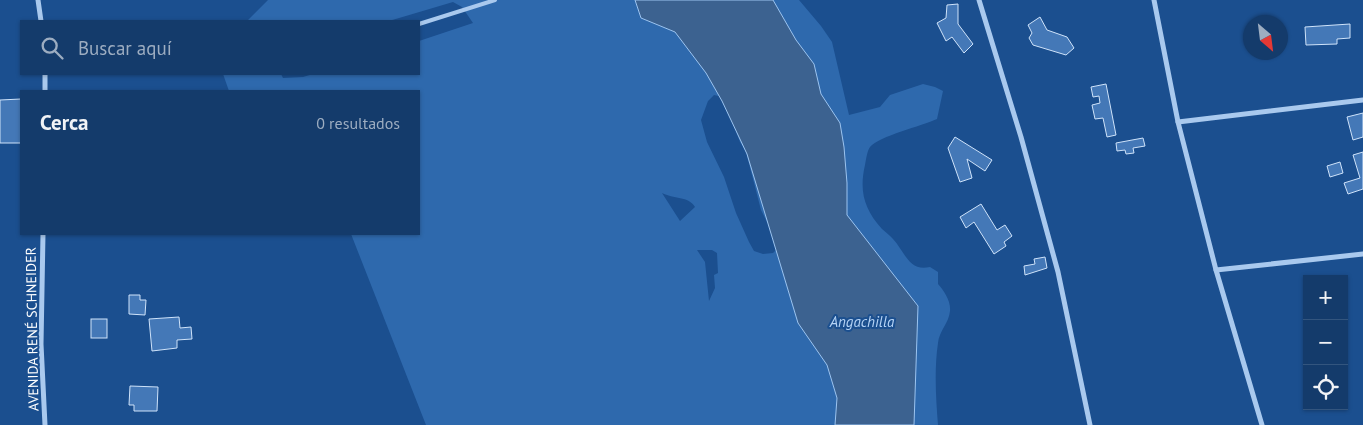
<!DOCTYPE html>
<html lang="es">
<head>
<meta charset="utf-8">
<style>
  :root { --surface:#143b6b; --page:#214673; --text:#f1f3f6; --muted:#9dadc1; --line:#33557e }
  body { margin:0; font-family:"PT Sans",sans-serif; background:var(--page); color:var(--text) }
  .controls { position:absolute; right:15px; bottom:15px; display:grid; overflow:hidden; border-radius:0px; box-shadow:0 1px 4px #0004 }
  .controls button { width:45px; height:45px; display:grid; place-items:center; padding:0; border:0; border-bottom:1px solid var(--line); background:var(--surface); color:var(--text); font:25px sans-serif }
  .compass { position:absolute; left:1243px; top:15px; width:45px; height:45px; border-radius:50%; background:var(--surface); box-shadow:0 1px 4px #0004; rotate:152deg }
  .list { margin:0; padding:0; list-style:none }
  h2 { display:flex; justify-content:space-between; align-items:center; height:65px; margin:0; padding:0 20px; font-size:21px }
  h2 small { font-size:16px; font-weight:400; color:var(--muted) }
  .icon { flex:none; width:28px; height:28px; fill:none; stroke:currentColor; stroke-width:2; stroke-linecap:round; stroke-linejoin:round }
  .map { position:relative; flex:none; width:1363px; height:425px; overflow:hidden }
  .search { position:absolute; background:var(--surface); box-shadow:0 1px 4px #0004; left:20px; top:20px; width:400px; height:55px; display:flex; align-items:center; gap:12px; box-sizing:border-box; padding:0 18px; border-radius:0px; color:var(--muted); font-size:19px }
  .panel { position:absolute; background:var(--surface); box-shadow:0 1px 4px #0004; left:20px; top:90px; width:400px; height:145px; border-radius:0px }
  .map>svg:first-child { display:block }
  .green { fill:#2e69ad; fill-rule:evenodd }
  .water { fill:#3c6290; stroke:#9cc4f0 }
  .building { fill:#4478b7; stroke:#cfe3fa }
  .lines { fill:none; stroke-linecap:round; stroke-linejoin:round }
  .service { stroke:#a9c9ee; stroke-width:4 }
  .minor { stroke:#a9c9ee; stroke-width:5 }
  .labels { text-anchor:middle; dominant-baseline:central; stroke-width:4; stroke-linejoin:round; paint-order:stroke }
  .street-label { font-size:14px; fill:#fff; stroke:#1b4f8f }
  .water-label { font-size:15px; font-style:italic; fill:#b5d3f5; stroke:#1b4f8f }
</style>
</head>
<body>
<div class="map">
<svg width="1363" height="425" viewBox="0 0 1363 425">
  <rect width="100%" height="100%" fill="#1b4f8f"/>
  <path class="green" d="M268 0H799L821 26 832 42 849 115 880 107 890 95 923 84 935 87 943 91 937 119C922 126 879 136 870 147 867 151 866 160 865 165 859 191 864 209 882 229 886 232 890 236 893 239 905 252 909 272 930 267L938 272V284C944 291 951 301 950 311 949 323 939 331 938 343 934 370 936 399 938 425H426L351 234H419V91H229L223 74H281L283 78 303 77 313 74H419V41L473 23 462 7 453 2 389 21H247ZM714 95 723 97 740 142 746 152 761 210 767 222 776 233V250L773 253 763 254 754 251 749 242 736 213 724 177 707 142 701 120 708 101ZM662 193C673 199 689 196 695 207L680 221ZM697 250H712L717 253 718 273 714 275 715 288 709 301 705 262Z"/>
  <polygon class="water" points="635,0 773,0 796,40 814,64 821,94 840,123 844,147 847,183 847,215 918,306 914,425 835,425 837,398 827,365 798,323 747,154 722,101 706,73 675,32 641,18"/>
  <g class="building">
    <polygon points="958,4 958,24 973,44 964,53 952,37 946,41 937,23 946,18 947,5"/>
    <polygon points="1040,17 1047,30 1067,37 1074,48 1066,55 1033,45 1029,38 1032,33 1028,25"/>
    <polygon points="1350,24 1350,38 1337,39 1337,44 1306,45 1305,27"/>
    <polygon points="1106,84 1116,135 1107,137 1103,118 1095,119 1092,105 1100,103 1099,96 1093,97 1091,87"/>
    <polygon points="21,99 21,143 0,143 0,100"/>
    <polygon points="1363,113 1363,137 1353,140 1347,117"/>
    <polygon points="955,137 992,160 985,171 967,159 972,178 960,182 948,148"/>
    <polygon points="1143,138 1145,146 1133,148 1134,153 1126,154 1125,150 1117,151 1116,143"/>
    <polygon points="1363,152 1363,189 1348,194 1344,183 1360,178 1353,155"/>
    <polygon points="1340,162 1343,173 1330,177 1327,166"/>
    <polygon points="981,204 997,230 1005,225 1012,236 1004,242 1006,246 994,254 974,222 966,228 960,217"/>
    <polygon points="1045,257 1047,268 1025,275 1024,266 1035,264 1034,259"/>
    <polygon points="129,295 140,295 140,300 146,300 145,315 129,314"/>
    <polygon points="179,317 180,328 191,327 192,339 177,340 177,348 152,351 149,319"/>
    <rect x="91" y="319" width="16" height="19"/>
    <polygon points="130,386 158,387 157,411 134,411 134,405 129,405"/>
  </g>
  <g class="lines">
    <polyline class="service" points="419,24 495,0"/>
    <g class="minor">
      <polyline points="38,0 41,21"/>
      <polyline points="979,0 1021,137 1058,272 1090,425"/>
      <polyline points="1154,0 1178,122 1216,270 1262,425"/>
      <polyline points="45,74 45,91"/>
      <polyline points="1178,122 1363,100"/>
      <polyline points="43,234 41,344 45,425"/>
      <polyline points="1216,270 1363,254"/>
    </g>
  </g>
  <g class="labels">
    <g class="street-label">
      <text transform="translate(32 329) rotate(-91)">AVENIDA RENÉ SCHNEIDER</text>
    </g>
    <g class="water-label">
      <text x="862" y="321">Angachilla</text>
    </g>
  </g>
</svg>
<div class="controls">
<button>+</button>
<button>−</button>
<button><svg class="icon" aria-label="locate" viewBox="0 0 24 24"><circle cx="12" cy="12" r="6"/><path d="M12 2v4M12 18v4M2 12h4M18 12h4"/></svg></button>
</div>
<svg class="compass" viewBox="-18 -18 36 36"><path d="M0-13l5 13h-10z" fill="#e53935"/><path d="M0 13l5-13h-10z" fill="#9dadc1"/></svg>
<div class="search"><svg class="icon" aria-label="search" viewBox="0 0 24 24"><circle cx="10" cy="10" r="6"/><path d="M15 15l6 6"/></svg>Buscar aquí</div>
<section class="panel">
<h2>Cerca<small>0 resultados</small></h2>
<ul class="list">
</ul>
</section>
</div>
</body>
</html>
